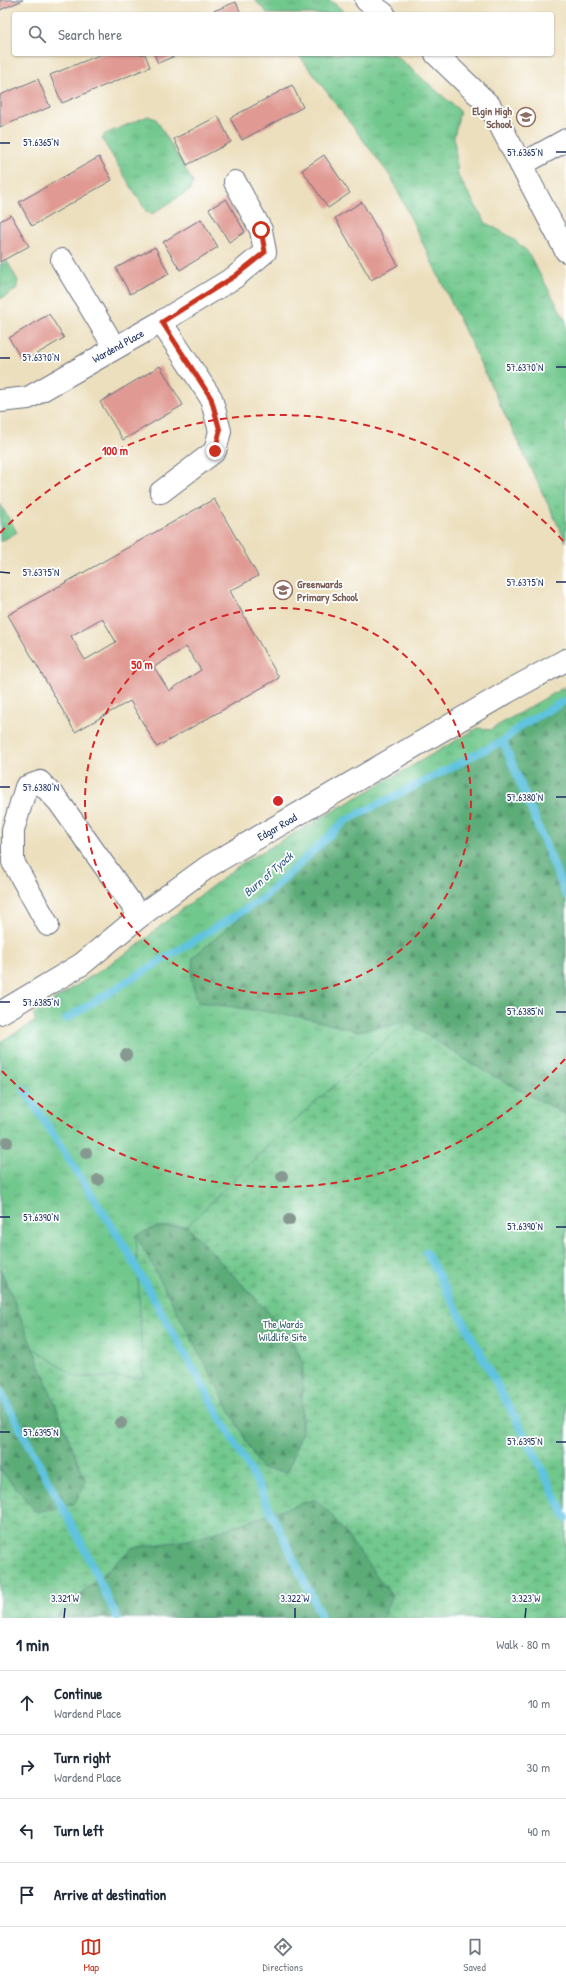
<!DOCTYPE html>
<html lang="en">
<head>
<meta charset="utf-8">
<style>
  :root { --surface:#fff; --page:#f2f2f3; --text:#1f2937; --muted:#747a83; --line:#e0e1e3; --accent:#c8321e }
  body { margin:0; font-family:"Patrick Hand",sans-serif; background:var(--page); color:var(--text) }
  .stop { position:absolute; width:12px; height:12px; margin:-9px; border:3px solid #c8321e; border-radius:50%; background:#fff }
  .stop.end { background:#c8321e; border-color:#fff; box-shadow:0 1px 4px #0008 }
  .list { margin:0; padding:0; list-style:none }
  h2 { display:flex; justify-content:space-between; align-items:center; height:52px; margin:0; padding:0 16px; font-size:17px }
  h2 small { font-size:13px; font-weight:400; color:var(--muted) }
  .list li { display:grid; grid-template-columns:26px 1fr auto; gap:12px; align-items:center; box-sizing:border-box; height:64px; padding:0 16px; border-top:1px solid var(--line) }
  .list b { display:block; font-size:15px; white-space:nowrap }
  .list p { margin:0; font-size:13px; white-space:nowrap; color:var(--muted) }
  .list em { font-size:13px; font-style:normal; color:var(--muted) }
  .icon { flex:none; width:22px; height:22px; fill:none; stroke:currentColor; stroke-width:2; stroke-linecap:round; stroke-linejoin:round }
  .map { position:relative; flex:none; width:566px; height:1618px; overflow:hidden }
  .search { position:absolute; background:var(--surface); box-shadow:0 1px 3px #0004; left:12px; right:12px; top:12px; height:44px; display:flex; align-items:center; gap:10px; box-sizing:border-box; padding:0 14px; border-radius:4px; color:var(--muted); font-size:15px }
  .sheet { height:308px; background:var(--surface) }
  nav { display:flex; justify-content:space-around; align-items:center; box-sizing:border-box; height:56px; border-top:1px solid var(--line); background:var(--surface); font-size:11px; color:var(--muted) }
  nav a { display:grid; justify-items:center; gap:2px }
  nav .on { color:var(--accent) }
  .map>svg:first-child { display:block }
  .grass { fill:url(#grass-tufts); stroke:#467c76 }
  .forest { fill:url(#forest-firs); stroke:#3c6e6b }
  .wetland { fill:url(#wetland-marsh); stroke:#467c76 }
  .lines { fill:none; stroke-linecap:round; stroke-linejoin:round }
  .stream { stroke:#60c3df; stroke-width:8 }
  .building { fill:#e09a93; fill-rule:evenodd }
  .minor-casing { stroke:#646d7f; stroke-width:24 }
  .minor { stroke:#fff; stroke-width:22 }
  .tree { fill:#879890 }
  .route { stroke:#c8321e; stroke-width:5 }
  .ticks { fill:none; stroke:#1b2f5e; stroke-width:1.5 }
  .ring { fill:none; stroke:#d62828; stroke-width:2; stroke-dasharray:7 5 }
  .labels { text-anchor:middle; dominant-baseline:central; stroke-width:3.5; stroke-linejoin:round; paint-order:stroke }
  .education-label { font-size:11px; font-weight:bold; fill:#785e54; stroke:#fff; text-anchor:end }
  .street-label { font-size:11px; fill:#1b2f5e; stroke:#fff }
  .park-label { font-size:11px; fill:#355d6c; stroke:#fff }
  .water-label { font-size:12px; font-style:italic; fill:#305b85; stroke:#fff }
  .ticks-label { font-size:10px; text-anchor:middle; fill:#1b2f5e; stroke:#fff; stroke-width:3.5; stroke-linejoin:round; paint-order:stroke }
  .centre { fill:#d62828; stroke:#fff; stroke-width:2 }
  .ring-label { font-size:12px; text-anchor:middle; font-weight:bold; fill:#d62828; stroke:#fff; stroke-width:3.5; stroke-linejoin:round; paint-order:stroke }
</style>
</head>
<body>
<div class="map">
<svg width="566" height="1618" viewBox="0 0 566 1618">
  <defs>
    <pattern id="grass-tufts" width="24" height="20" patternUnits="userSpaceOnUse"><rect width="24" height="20" fill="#71c88d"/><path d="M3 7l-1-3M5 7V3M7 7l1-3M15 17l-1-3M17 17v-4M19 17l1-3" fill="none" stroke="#5ca376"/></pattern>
    <pattern id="forest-firs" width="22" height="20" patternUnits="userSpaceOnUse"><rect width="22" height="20" fill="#5cac78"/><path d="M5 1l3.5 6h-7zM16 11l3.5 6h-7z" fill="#4b8c66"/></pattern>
    <pattern id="wetland-marsh" width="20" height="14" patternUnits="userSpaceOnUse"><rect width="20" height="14" fill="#71c88d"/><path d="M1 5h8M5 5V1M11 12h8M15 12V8" fill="none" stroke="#5ca376"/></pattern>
  </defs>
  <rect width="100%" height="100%" fill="#fff"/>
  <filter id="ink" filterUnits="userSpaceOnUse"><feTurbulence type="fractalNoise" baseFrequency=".025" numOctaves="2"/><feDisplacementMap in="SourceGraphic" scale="8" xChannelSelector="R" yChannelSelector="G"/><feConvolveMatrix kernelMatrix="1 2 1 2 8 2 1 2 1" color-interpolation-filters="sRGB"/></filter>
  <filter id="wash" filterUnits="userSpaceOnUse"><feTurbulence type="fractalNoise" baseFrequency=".012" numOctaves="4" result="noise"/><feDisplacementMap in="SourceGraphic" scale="16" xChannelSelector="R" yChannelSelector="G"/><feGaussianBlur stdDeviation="0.9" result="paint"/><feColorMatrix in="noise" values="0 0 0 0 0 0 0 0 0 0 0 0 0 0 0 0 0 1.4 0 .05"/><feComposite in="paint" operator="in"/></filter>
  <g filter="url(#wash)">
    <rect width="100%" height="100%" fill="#ecdfbd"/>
    <g class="grass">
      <polygon points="255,0 330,0 347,14 268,14"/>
      <polygon points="298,54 394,54 460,111 454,137 458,176 486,223 511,237 527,251 566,321 566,542 391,177"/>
      <polygon points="148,116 156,119 193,182 190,190 152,214 146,211 102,139 105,134"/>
      <polygon points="7,261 18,281 16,290 0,299 0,264"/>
      <polygon points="0,504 17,532 0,542"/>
      <polygon points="566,686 566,1618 0,1618 0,1042 36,1021 33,1014 136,947 164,923 241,864 478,728 490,730"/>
    </g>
    <g class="forest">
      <polygon points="566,700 566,1115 472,1064 407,1022 358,1031 296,1016 198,1002 191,980 193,957 262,899 345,821 440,773"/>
      <polygon points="187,1226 289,1334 303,1362 302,1431 288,1472 261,1469 136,1235 157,1227"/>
      <polygon points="0,1269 11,1293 86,1482 74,1504 36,1512 0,1469"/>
      <polygon points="315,1499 330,1513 392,1596 383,1618 54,1618 132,1548 195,1539"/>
    </g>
    <polygon class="wetland" points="407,1022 472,1064 566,1115 566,1618 382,1618 392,1596 330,1513 315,1499 195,1539 132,1548 54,1618 0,1618 0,1469 36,1512 74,1504 86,1482 33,1348 77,1377 143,1378 136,1235 261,1469 288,1472 302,1431 303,1362 289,1334 187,1226 288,1126"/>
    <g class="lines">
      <g class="stream">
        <polyline points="503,741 566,895"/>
        <polyline points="470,757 503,741 522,725 566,700"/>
        <polyline points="66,1019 262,899 345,821 464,761"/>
        <polyline points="24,1089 122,1242 256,1481 322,1618"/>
        <polyline points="426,1252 534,1453 566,1518"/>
        <polyline points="0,1391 82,1544 117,1618"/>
      </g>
    </g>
    <g id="blocks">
      <g class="building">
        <polygon points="0,0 23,0 0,10"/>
        <polygon points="236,2 241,14 206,14"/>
        <polygon points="102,54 145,54 150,67 62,103 50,75"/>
        <polygon points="154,54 180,54 158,63"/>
        <polygon points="38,79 50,107 0,127 0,95"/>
        <polygon points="292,85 303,107 242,140 230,118"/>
        <polygon points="218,116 231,142 187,165 174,139"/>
        <polygon points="324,155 350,193 328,208 302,170"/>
        <polygon points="99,157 112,180 32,226 19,202"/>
        <polygon points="226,199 245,232 229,242 209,209"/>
        <polygon points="362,202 398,265 371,280 335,218"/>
        <polygon points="11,215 29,246 0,262 0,221"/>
        <polygon points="201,219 218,247 180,270 163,242"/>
        <polygon points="155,247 169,274 130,294 116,268"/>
        <polygon points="49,314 64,338 23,362 9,338"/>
        <polygon points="160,366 183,405 123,440 100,402"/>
        <path d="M214 499 258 576 230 591 279 678 157 747 130 701 75 732 8 615ZM102 618 116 642 85 660 71 636ZM186 647 201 670 169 691 154 667Z"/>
      </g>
    </g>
  </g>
  <g filter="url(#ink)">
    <use href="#blocks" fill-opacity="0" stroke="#646d7f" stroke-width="1"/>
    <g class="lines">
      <g class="minor-casing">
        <g id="minor">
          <polyline points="366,0 384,14"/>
          <polyline points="436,54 490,106 566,251"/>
          <polyline points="521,165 566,140"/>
          <polyline points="62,260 115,348"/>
          <polyline points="161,322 211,398 220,431 215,451 161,492"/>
          <polyline points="0,401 28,398 161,322 235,277 265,252 261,230 235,182"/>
          <polyline points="48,925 13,862 13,830 26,787 40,782 59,802 140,916"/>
          <polyline points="0,1013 82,964 140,916 209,866 509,691 566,660"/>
        </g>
      </g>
      <use href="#minor" class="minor"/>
    </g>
    <g class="tree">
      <circle cx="126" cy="1055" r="6"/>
      <circle cx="7" cy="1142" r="6"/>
      <circle cx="86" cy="1153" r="6"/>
      <circle cx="282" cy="1176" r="6"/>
      <circle cx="98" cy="1180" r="6"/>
      <circle cx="289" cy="1220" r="6"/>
      <circle cx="121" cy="1423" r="6"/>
    </g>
  </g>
  <g class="lines" filter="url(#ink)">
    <polyline class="route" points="215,451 220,431 211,398 162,322 235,276 265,252 261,230"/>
  </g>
  <path class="ticks" d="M0 143H10M556 152H566M0 358H10M556 367H566M0 572 10 573M556 582H566M0 787H10M556 797H566M0 1002H10M556 1012H566M0 1217H10M556 1227H566M0 1432H10M556 1442H566M64 1618 65 1608M295 1618V1608M525 1618 526 1608"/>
  <g class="ring">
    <circle cx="278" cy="801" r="193"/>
    <path d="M565 1059A386 386 0 0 1 0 1069M0 533A386 386 0 0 1 565 543"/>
  </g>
  <defs>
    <g id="school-ring" transform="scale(1)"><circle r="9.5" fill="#fff" stroke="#8d6e63" stroke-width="1.5"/><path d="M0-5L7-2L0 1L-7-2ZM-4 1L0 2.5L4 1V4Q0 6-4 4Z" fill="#8d6e63"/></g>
  </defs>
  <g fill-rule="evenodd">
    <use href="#school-ring" x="526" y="117"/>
    <use href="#school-ring" x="283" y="590"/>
  </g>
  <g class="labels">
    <g class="education-label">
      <text x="512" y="111">Elgin High<tspan x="512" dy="13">School</tspan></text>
      <text x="297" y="584" text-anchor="start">Greenwards<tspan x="297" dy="13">Primary School</tspan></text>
    </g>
    <g class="street-label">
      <text transform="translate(118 346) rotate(-29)">Wardend Place</text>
      <text transform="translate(277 827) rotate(-30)">Edgar Road</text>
    </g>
    <g class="park-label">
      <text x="283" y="1324">The Wards<tspan x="283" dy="13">Wildlife Site</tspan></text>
    </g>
    <g class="water-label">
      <text transform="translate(268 874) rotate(-41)">Burn of Tyock</text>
    </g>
  </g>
  <g class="ticks-label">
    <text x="41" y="146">57.6365°N</text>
    <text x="525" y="156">57.6365°N</text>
    <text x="41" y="361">57.6370°N</text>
    <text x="525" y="371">57.6370°N</text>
    <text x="41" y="576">57.6375°N</text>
    <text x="525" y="586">57.6375°N</text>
    <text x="41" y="791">57.6380°N</text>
    <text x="525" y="801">57.6380°N</text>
    <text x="41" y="1006">57.6385°N</text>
    <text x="525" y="1015">57.6385°N</text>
    <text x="41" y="1221">57.6390°N</text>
    <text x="525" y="1230">57.6390°N</text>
    <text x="41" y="1436">57.6395°N</text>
    <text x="525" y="1445">57.6395°N</text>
    <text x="65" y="1602">3.321°W</text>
    <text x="295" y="1602">3.322°W</text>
    <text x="526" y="1602">3.323°W</text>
  </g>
  <circle cx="278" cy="801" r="6" class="centre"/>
  <g class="ring-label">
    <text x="115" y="455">100 m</text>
    <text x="142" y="669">50 m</text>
  </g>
</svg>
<div class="stop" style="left:261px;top:230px"></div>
<div class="stop end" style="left:215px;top:451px"></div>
<div class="search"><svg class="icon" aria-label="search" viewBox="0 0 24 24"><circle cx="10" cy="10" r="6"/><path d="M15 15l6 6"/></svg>Search here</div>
</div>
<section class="sheet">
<h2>1 min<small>Walk · 80 m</small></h2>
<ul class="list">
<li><svg class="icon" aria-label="ahead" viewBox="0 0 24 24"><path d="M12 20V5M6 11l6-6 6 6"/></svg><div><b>Continue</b><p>Wardend Place</p></div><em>10 m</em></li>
<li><svg class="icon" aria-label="right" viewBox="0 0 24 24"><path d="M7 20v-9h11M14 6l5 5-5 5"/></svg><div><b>Turn right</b><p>Wardend Place</p></div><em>30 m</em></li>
<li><svg class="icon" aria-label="left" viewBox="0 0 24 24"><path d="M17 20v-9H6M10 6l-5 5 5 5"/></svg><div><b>Turn left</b></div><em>40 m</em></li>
<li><svg class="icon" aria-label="arrive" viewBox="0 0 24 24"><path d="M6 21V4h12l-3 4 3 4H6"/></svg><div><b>Arrive at destination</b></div></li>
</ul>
</section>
<nav>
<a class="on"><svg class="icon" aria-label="map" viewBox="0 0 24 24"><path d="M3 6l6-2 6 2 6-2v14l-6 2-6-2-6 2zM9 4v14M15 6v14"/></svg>Map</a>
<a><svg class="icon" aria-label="directions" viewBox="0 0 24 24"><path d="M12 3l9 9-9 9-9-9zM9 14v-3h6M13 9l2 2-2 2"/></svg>Directions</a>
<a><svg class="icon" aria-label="saved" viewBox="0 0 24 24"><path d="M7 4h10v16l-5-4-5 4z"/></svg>Saved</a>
</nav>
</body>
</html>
